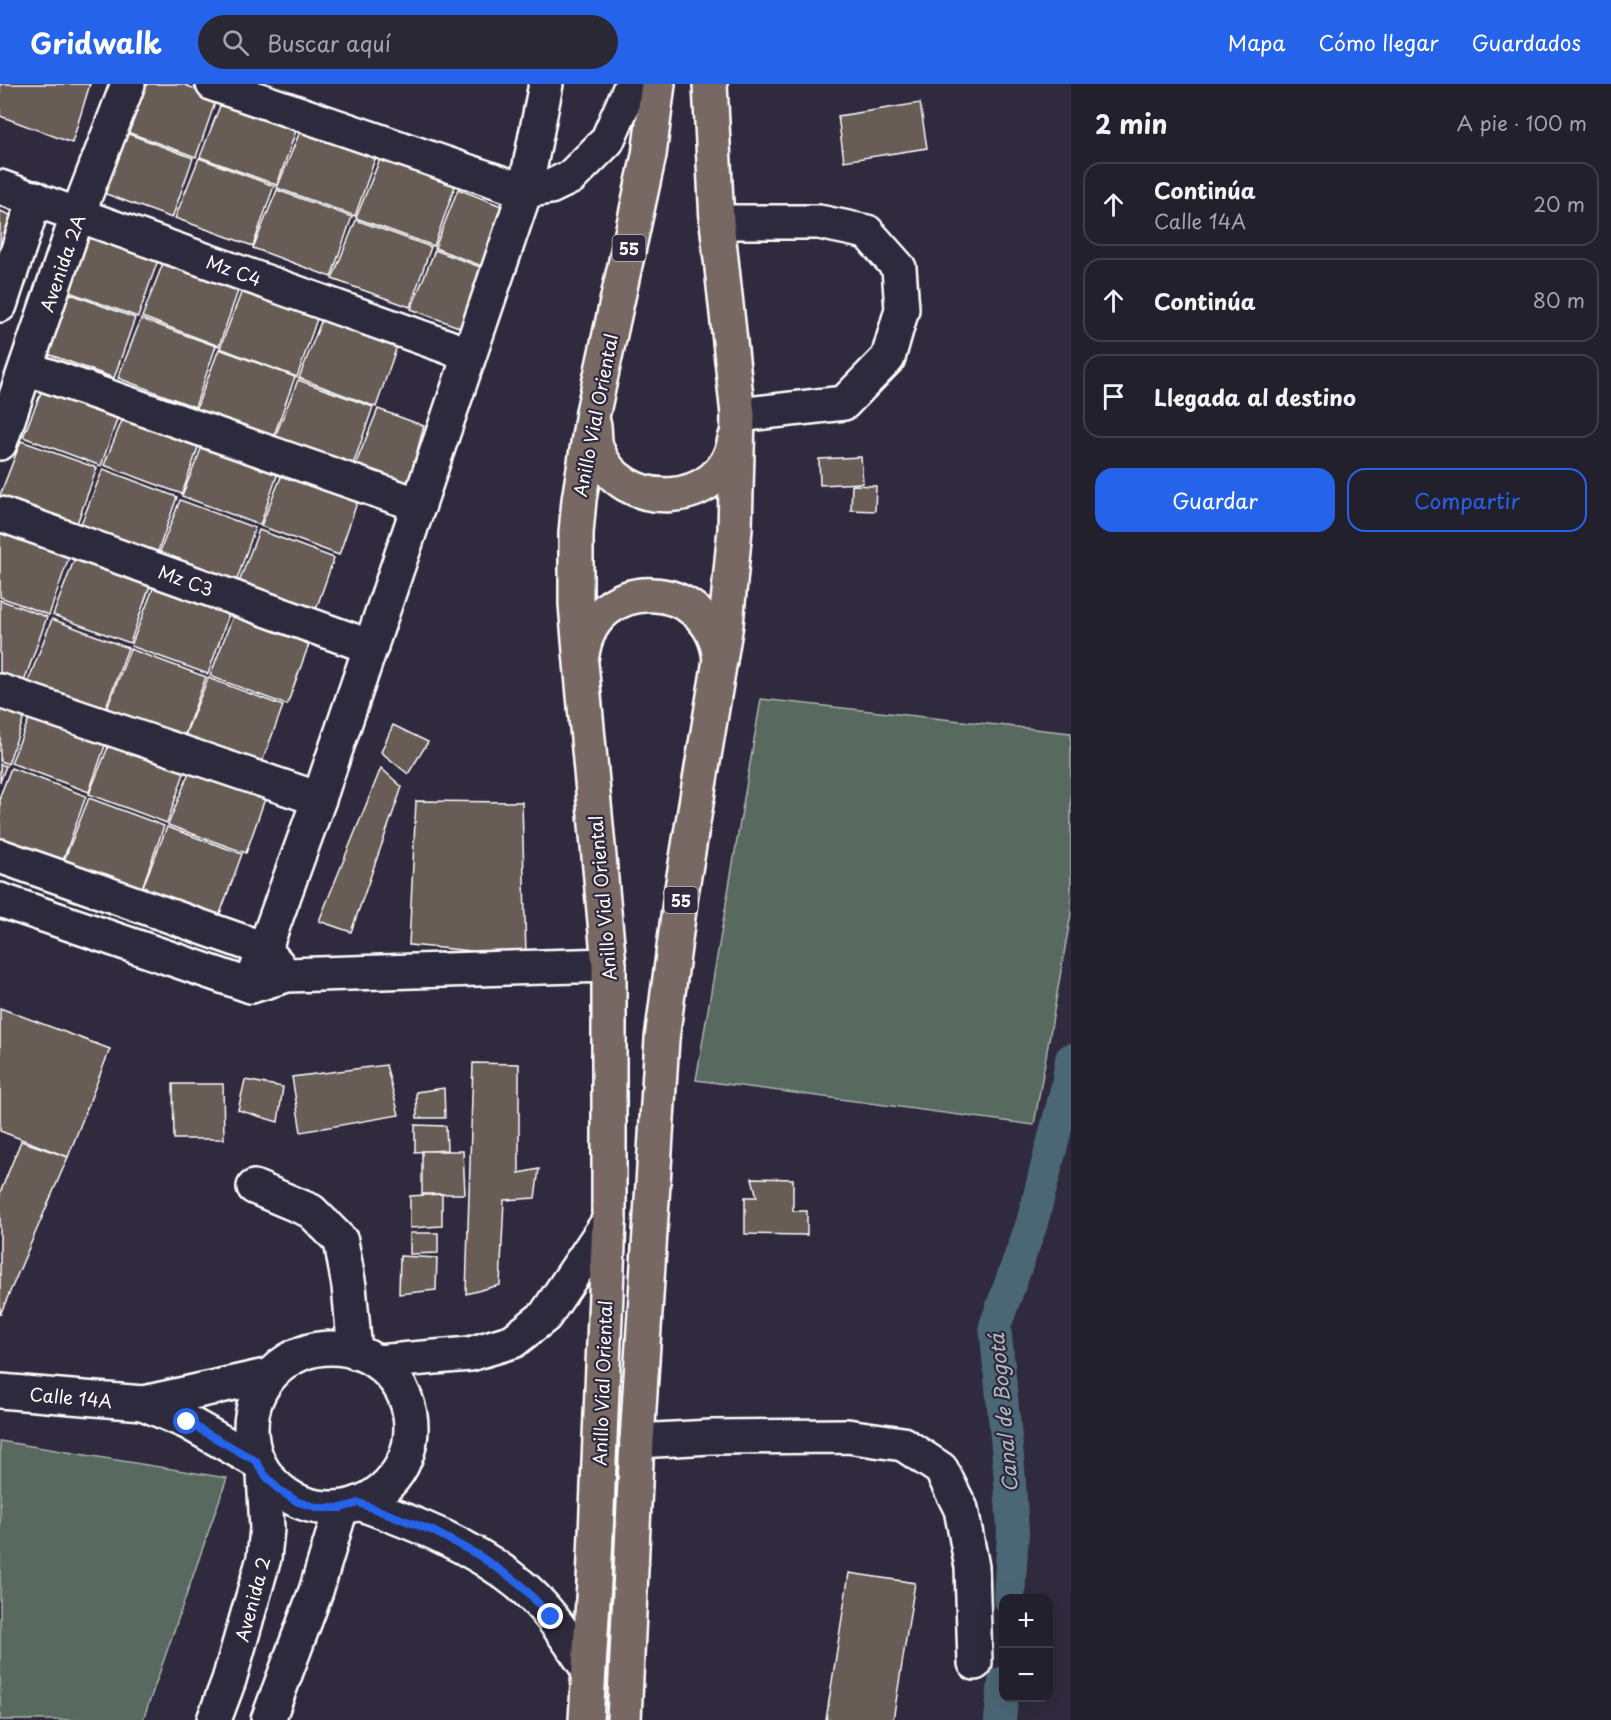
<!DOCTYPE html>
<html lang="es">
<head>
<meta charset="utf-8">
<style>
  :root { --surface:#23202e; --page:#2b2836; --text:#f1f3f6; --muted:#a3a3aa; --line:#403e4a; --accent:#2563eb }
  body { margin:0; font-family:"Playpen Sans",sans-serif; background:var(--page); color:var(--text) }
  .controls { position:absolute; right:18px; bottom:18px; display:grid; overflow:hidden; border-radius:12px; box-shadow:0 6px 24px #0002 }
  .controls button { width:54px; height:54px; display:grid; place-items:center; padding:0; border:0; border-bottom:2px solid var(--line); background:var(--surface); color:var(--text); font:30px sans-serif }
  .stop { position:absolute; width:18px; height:18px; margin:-14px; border:4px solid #2563eb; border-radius:50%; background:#fff }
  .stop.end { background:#2563eb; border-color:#fff; box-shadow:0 2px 6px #0008 }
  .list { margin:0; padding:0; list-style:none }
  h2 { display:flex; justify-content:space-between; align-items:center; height:78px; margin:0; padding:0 24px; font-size:26px }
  h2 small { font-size:20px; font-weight:400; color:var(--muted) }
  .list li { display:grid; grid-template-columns:39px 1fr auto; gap:18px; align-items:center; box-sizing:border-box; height:84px; margin:0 12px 12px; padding:0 12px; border:2px solid var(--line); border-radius:18px }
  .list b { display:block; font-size:22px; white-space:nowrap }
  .list p { margin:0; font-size:20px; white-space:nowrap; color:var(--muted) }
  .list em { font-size:20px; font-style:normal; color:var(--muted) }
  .actions { display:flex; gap:12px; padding:18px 24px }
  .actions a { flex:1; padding:14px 0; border:2px solid var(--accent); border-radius:18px; text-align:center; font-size:21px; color:var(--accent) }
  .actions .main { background:var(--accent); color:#fff }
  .icon { flex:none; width:33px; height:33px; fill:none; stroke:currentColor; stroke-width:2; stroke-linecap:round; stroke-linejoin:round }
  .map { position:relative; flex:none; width:1071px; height:1636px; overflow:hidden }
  header { display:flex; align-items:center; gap:36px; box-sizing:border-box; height:84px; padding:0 30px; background:var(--accent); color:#fff }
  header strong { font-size:28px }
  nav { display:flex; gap:33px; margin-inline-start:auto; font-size:21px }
  .search { width:420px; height:54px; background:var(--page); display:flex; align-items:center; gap:15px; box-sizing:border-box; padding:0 21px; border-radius:33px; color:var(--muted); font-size:22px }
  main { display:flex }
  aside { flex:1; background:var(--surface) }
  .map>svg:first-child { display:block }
  .green { fill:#596961; stroke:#acb4b0; stroke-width:1.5 }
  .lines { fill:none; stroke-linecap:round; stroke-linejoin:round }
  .canal { stroke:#4c6675; stroke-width:32 }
  .building { fill:#685b57; stroke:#fff; stroke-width:1.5 }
  .minor-casing { stroke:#fff; stroke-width:38 }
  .highway-casing { stroke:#fff; stroke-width:38 }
  .minor { stroke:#2f2a3d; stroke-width:33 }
  .highway { stroke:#776864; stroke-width:33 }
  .route { stroke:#2563eb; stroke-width:8 }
  .labels { text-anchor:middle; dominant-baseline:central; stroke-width:4.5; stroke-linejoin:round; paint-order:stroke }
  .shield { fill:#2f2a3d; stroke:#c1bfc5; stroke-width:1.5 }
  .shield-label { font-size:16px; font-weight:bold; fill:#fff }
  .street-label { font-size:18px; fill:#fff; stroke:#2f2a3d }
  .water-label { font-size:20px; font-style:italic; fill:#aebac1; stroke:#2f2a3d }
</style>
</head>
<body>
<header>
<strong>Gridwalk</strong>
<div class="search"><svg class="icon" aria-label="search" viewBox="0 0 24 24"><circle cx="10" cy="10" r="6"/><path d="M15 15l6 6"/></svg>Buscar aquí</div>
<nav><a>Mapa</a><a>Cómo llegar</a><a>Guardados</a></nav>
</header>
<main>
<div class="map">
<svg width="1071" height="1636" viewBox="0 0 1071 1636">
  <rect width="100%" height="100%" fill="#2f2a3d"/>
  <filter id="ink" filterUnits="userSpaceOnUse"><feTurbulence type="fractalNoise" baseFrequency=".0167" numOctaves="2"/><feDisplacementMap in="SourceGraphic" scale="12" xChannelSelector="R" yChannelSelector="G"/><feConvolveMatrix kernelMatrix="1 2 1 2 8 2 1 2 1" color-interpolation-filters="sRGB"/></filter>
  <g filter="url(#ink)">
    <g class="green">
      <polygon points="761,615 1071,649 1071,830 1034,1041 696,996"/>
      <polygon points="0,1357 227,1394 143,1636 0,1636"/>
    </g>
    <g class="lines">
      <g class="canal">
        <polyline points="1009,1514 1013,1448 1009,1384 995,1242 1032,1139 1067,1002 1071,975"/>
        <polyline points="1000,1636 1004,1598"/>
      </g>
    </g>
    <g class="building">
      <polygon points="0,0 90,0 72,59 0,32"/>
      <polygon points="136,0 182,0 217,13 196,73 119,45"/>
      <polygon points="223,14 298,41 277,101 200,73"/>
      <polygon points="920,19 927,64 844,77 838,32"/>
      <polygon points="301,45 376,72 355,132 277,104"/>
      <polygon points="118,46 193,74 172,134 95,106"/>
      <polygon points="199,74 274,102 253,162 175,134"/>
      <polygon points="380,75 455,102 434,162 356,134"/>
      <polygon points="458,105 504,123 487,184 435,164"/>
      <polygon points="277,106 352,133 331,193 253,164"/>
      <polygon points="0,127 15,133 0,175"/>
      <polygon points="356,136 431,163 410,223 332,195"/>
      <polygon points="84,145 159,173 138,233 61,205"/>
      <polygon points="435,166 480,183 464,245 411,225"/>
      <polygon points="165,174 240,201 219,262 142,233"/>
      <polygon points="243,204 318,232 297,293 220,264"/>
      <polygon points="60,206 135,234 114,294 37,266"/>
      <polygon points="141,235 216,262 195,323 118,294"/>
      <polygon points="322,235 397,262 376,323 299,294"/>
      <polygon points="219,265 295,293 273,354 196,325"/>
      <polygon points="47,294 122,321 101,382 23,353"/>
      <polygon points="298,296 373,323 352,384 274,355"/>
      <polygon points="128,322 203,349 182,410 104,381"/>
      <polygon points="378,325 424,342 407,404 354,384"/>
      <polygon points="206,353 281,380 260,441 182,412"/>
      <polygon points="21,357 97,384 75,445 0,417 0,411"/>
      <polygon points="861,373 863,399 820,401 819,375"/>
      <polygon points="285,383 360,410 339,471 261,442"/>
      <polygon points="103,385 177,413 156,473 79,445"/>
      <polygon points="852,401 876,402 875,427 851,426"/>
      <polygon points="180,416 255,444 234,504 157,475"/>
      <polygon points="0,445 70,470 49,531 0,513"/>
      <polygon points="259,446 334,474 313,534 236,506"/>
      <polygon points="76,471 151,499 130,559 53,531"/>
      <polygon points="154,502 229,530 208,590 131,562"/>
      <polygon points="0,516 47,533 20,609 0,602"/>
      <polygon points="233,532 309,560 287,621 210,592"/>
      <polygon points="52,535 128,564 100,639 23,611"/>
      <polygon points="130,565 206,593 178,669 101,640"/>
      <polygon points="208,594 283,622 255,697 178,669"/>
      <polygon points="0,608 29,619 8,680 0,677"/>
      <polygon points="35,620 110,647 89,708 11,679"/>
      <polygon points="393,641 428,658 408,690 381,668"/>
      <polygon points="113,651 188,678 167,739 89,710"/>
      <polygon points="0,680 6,682 0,698"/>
      <polygon points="192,681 267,709 246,769 168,741"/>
      <polygon points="11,684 86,712 59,788 0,766 0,712"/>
      <polygon points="381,684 402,703 351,848 319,837"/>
      <polygon points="89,714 164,742 137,818 59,789"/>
      <polygon points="416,717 522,718 526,872 409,861"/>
      <polygon points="167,743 242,770 214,846 137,817"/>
      <polygon points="0,924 110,965 68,1073 0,1047"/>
      <polygon points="473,979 519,980 519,1089 539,1085 535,1114 504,1116 500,1201 466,1210"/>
      <polygon points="386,981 399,1031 301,1048 292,993"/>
      <polygon points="245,996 283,1003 278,1038 238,1026"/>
      <polygon points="173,1000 223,1000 224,1055 174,1055"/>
      <polygon points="444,1004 445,1034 417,1034 416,1008"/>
      <polygon points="415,1041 446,1042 447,1066 415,1068"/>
      <polygon points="21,1057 68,1073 0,1231 0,1109"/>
      <polygon points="422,1067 463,1067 465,1110 422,1110"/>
      <polygon points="752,1094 793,1095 793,1127 807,1127 807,1151 745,1150 745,1113 757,1113"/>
      <polygon points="442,1110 442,1142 410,1144 410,1112"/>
      <polygon points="410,1149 438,1149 438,1169 410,1170"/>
      <polygon points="400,1172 437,1174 436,1206 399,1210"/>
      <polygon points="849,1489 915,1499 893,1636 826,1636"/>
    </g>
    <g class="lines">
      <g class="minor-casing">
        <g id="minor">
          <polyline points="213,0 525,107 550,103 571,93 607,57 632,0"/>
          <polyline points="0,103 468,270"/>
          <polyline points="717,138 819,138 867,148 899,184 902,225 888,274 844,319 738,331"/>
          <polyline points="0,221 35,114"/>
          <polyline points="26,284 419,421"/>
          <polyline points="0,359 78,130 128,0"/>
          <polyline points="0,430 371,563"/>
          <polyline points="0,607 319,715"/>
          <polyline points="0,772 264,865 278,881"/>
          <polyline points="0,816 251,902 287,891 609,881"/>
          <polyline points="251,902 319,715 525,107 546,0"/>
          <polyline points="254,1103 311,1127 341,1157 349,1202 355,1268"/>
          <circle cx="331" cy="1344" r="80"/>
          <polyline points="377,1278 470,1270 513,1257 545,1232 609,1137"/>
          <polyline points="0,1307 143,1319 270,1291"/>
          <polyline points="143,1319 187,1338 256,1377"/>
          <polyline points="637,1357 711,1353 847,1352 903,1360 941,1385 961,1425 972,1483 975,1579"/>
          <path d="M359 1419C416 1440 472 1461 519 1500 548 1523 568 1556 588 1585"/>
          <polyline points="214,1636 229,1596 264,1474 267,1445 264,1390"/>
          <polyline points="268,1636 316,1507 341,1424"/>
        </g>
      </g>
      <g class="highway-casing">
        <g id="highway">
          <path d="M594 342C595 349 594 358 597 365 620 430 724 425 735 355"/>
          <path d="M582 571C593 488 712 492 720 576"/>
          <polyline points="586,1636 594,1498 609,1137 609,881 581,579 576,520 576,449 579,416 593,328 649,71 658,0"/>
          <polyline points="624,1636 637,1357 662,955 681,810 726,540 735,445 738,331 717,138 710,0"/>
        </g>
      </g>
      <use href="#minor" class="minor"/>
      <use href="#highway" class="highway"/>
    </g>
  </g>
  <g class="lines" filter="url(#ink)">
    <polyline class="route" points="187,1338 256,1377 264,1390 279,1406 298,1418 319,1424 341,1424 359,1419 433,1447 478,1471 520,1500 551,1533"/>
  </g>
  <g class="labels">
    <g class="shield">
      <rect x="612.5" y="151" width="33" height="26" rx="4.5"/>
      <rect x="664.5" y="803" width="33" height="26" rx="4.5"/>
    </g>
    <g class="shield-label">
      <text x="629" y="164">55</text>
      <text x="681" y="816">55</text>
    </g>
    <g class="street-label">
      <text transform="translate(62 179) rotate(-71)">Avenida 2A</text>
      <text transform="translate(234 186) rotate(20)">Mz C4</text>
      <text transform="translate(595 331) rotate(-79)">Anillo Vial Oriental</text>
      <text transform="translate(186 496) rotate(20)">Mz C3</text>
      <text transform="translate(602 814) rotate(-95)">Anillo Vial Oriental</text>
      <text transform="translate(602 1299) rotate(-88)">Anillo Vial Oriental</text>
      <text transform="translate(71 1313) rotate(5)">Calle 14A</text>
      <text transform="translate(252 1515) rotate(-75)">Avenida 2</text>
    </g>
    <g class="water-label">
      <text transform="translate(1003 1329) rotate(-95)">Canal de Bogotá</text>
    </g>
  </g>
</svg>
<div class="controls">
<button>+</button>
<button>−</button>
</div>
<div class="stop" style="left:187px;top:1338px"></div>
<div class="stop end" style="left:551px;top:1533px"></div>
</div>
<aside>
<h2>2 min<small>A pie · 100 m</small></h2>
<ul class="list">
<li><svg class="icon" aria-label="ahead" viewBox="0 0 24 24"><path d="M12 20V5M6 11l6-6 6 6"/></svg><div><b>Continúa</b><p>Calle 14A</p></div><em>20 m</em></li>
<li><svg class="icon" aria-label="ahead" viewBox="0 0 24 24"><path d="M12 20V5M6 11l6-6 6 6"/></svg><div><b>Continúa</b></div><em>80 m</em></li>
<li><svg class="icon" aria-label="arrive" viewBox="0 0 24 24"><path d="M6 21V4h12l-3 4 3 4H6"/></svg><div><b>Llegada al destino</b></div></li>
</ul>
<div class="actions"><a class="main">Guardar</a><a>Compartir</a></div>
</aside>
</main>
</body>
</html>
